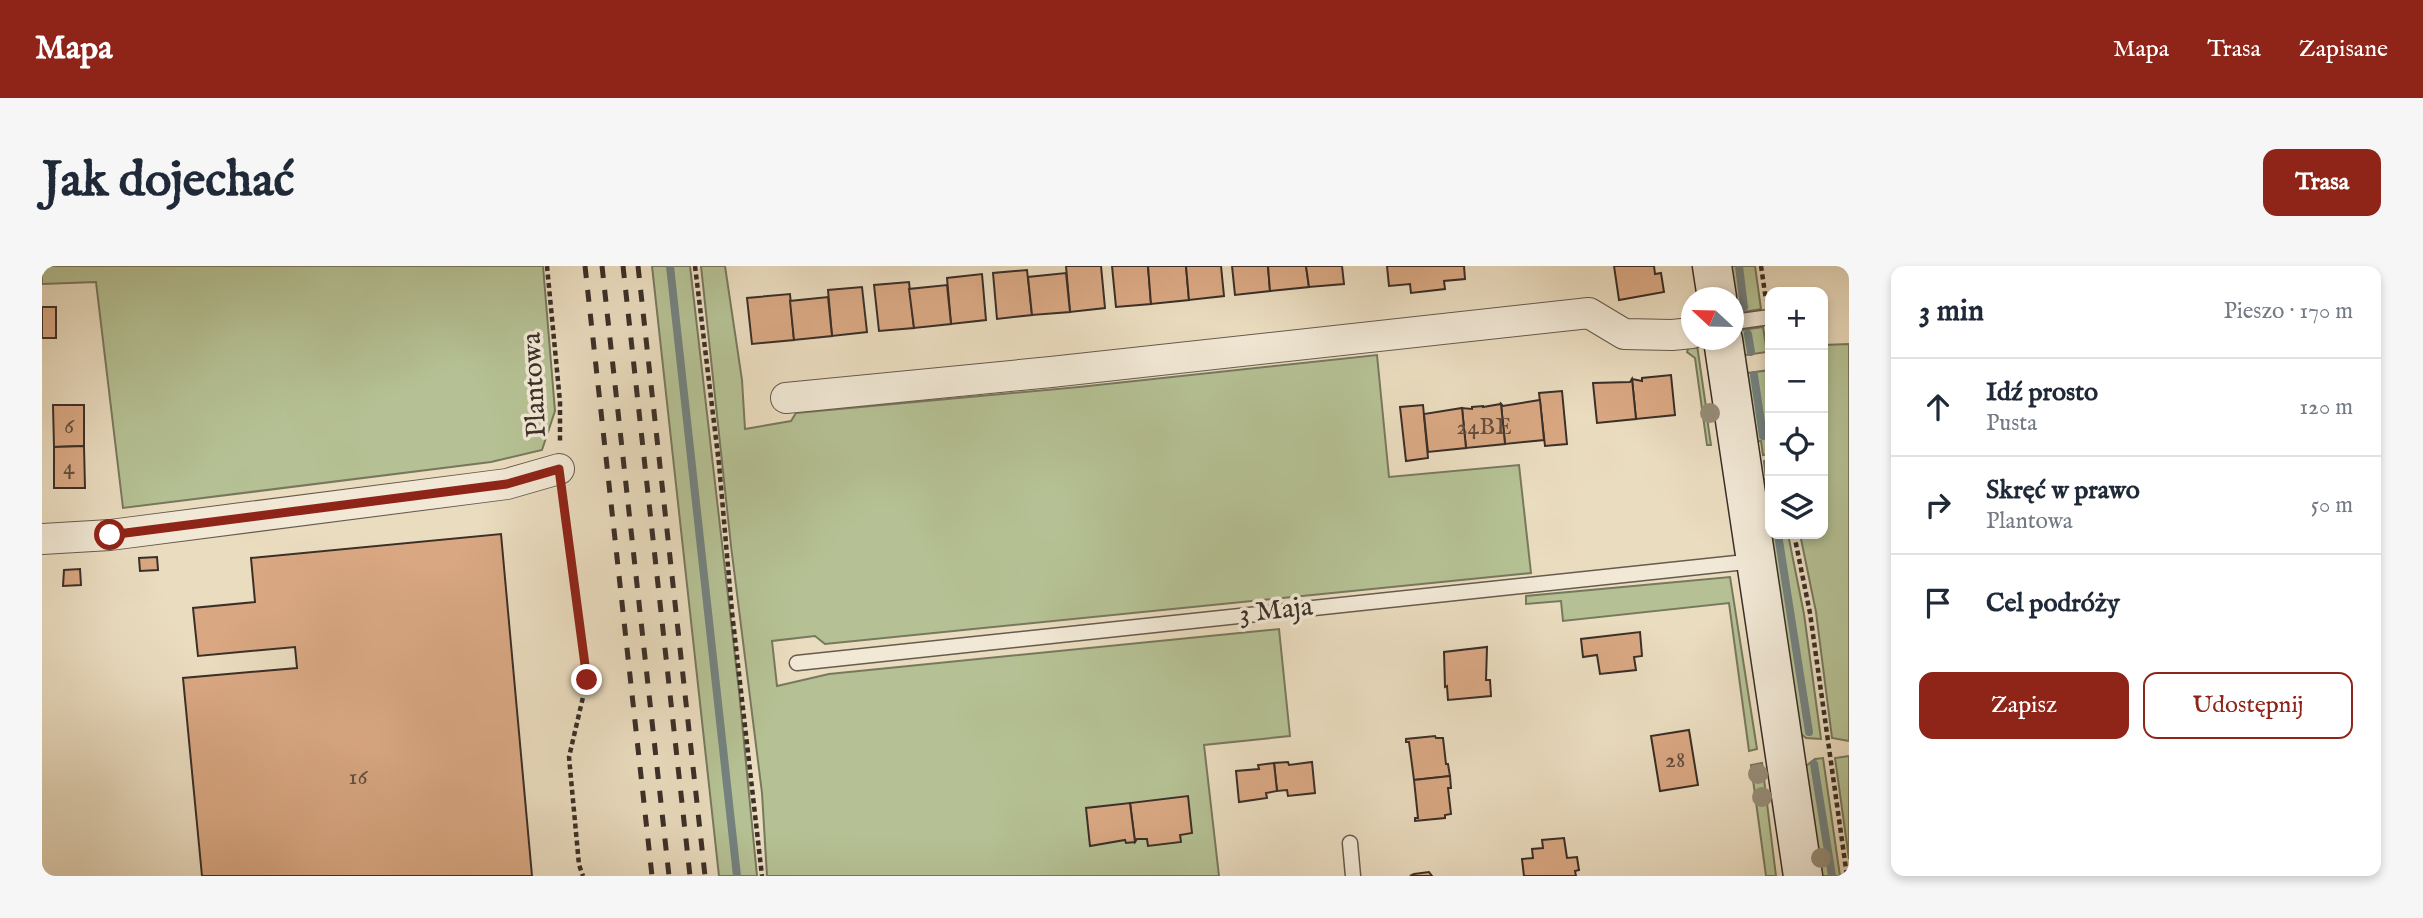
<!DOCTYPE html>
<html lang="pl">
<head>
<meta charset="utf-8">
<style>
  :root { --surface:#fff; --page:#f6f6f7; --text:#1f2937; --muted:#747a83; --line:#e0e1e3; --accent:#8f2418 }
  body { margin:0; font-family:"IM FELL English",serif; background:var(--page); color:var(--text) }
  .controls { position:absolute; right:21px; top:21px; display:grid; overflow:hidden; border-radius:14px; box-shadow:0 4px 10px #0003 }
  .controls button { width:63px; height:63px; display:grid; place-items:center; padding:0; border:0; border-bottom:2px solid var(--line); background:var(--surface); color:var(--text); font:35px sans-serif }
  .compass { position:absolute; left:1639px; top:21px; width:63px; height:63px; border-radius:50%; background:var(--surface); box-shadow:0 4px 10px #0003; rotate:292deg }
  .stop { position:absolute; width:21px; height:21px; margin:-16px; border:5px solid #8f2418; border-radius:50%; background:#fff }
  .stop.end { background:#8f2418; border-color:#fff; box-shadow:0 2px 7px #0008 }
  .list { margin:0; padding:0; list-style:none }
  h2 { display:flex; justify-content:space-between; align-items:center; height:91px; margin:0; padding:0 28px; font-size:30px }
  h2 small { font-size:23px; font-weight:400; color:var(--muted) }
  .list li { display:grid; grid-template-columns:46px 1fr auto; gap:21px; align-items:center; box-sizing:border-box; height:98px; padding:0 28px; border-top:2px solid var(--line) }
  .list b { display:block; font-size:26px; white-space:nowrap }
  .list p { margin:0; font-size:23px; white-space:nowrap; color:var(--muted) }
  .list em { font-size:23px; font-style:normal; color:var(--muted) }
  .actions { display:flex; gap:14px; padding:21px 28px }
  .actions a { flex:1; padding:16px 0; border:2px solid var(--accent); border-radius:14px; text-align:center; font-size:24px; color:var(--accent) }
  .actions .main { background:var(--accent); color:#fff }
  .icon { flex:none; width:38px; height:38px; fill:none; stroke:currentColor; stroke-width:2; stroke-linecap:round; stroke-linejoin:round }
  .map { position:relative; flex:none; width:1807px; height:610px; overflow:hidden; border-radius:14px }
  header { display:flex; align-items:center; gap:42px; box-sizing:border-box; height:98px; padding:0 35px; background:var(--accent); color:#fff }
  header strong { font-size:33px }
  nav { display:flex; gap:38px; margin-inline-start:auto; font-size:24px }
  .intro { display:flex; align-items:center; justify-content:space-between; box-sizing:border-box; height:168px; padding:0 42px }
  h1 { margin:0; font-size:49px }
  .button { padding:18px 32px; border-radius:14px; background:var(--accent); color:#fff; font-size:24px; font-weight:700 }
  main { display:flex; gap:42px; padding:0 42px }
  aside { flex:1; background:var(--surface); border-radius:14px; box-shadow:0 4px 10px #0003 }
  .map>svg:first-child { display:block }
  .green { fill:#b5c194; stroke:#78785e; stroke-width:2 }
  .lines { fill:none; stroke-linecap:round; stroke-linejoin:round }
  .stream { stroke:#748280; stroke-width:8 }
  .building { fill:#d9a883; stroke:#3b2f28; stroke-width:2 }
  .lane-casing { stroke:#675a4e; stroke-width:17 }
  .street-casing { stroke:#675a4e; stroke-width:32 }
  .secondary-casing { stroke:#3b2f28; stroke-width:41 }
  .path { stroke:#3b2f28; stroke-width:4.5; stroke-dasharray:5 3.5; stroke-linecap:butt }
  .lane { stroke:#f1e8d5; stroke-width:14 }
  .street { stroke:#f1e8d5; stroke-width:30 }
  .secondary { stroke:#f1e8d5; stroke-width:38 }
  .rail { stroke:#3b2f28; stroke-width:5; stroke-dasharray:12 12; stroke-linecap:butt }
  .tree { fill:#978d78 }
  .route { stroke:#8f2418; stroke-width:9 }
  .labels { text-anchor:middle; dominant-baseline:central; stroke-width:7; stroke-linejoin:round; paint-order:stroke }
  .number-label { font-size:24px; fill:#624d3f }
  .street-label { font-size:28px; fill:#3b2f28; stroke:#f1e8d5 }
</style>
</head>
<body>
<header>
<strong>Mapa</strong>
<nav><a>Mapa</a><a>Trasa</a><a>Zapisane</a></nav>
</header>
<div class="intro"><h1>Jak dojechać</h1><a class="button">Trasa</a></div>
<main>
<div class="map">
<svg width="1807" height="610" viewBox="0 0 1807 610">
  <rect width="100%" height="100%" fill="#eadcbf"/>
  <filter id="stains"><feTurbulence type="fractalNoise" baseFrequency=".00286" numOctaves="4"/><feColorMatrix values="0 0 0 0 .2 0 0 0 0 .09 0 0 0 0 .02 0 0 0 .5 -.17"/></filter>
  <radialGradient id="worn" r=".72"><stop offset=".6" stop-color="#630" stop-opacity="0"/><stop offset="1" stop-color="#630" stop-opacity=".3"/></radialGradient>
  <g class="green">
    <polygon points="0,0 501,0 513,145 500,184 449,196 81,242 54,16 0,18"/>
    <polygon points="610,0 648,0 697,425 715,610 677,610"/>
    <polygon points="659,0 683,0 700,114 703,163 749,155 754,147 1037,121 1335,89 1347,211 1477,199 1489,307 783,378 773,370 730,375 735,420 787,408 1237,363 1248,470 1162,479 1177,610 725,610 720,527 689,280"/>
    <polygon points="1684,0 1713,0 1719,43 1697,47 1692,43 1692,32"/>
    <polygon points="1721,61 1725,86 1704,89 1696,84 1694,71 1700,64"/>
    <polygon points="1648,76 1655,79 1664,141 1670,140 1672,150 1665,152 1669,179 1665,179 1653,92 1645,86"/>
    <polygon points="1807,78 1807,475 1790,472 1774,346 1758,268 1781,268 1781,79"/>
    <polygon points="1728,104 1728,188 1721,189 1719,175 1710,176 1701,114 1706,107"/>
    <polygon points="1728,194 1728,268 1746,268 1762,348 1779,473 1764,472 1758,467 1716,214 1724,213 1722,195"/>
    <polygon points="1688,311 1715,483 1707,485 1687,337 1521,355 1519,335 1484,338 1484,330"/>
    <polygon points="1807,490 1807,593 1793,492"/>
    <polygon points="1781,492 1798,610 1775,610 1764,500 1773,493"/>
    <polygon points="1720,497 1734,610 1724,610 1709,499"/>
  </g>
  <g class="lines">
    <g class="stream">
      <polyline points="628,0 695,610"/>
      <polyline points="1697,0 1702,41"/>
      <polyline points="1706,68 1709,86"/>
      <polyline points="1712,109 1721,170"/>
      <polyline points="1728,216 1728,220"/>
      <polyline points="1736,268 1767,466"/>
      <polyline points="1772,498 1790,610"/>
    </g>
  </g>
  <g class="building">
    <polygon points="1024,0 1059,0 1063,42 1028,46"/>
    <polygon points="1070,0 1106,0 1109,38 1074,41"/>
    <polygon points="1106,0 1144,0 1147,34 1109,38"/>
    <polygon points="1144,0 1179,0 1182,30 1147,34"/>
    <polygon points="1190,0 1226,0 1228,25 1193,29"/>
    <polygon points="1226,0 1264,0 1267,21 1228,25"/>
    <polygon points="1264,0 1300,0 1302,18 1267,21"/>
    <polygon points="1345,0 1422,0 1423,13 1402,15 1403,23 1369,27 1368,18 1347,20"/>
    <polygon points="1572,0 1612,0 1613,8 1619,7 1622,26 1577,34"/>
    <polygon points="985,4 990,49 955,53 951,7"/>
    <polygon points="1024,7 1028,46 990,49 986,11"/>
    <polygon points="940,8 944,54 909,58 905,12"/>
    <polygon points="867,16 872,62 837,65 832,19"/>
    <polygon points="905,19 909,58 872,62 867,23"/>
    <polygon points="820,21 825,66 790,70 786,24"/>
    <polygon points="748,28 752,74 710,78 705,32"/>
    <polygon points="786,31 790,70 752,74 748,35"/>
    <rect x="0" y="41" width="14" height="31"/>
    <polygon points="1629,109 1633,149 1594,153 1590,113 1600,115 1600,112"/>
    <polygon points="1590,113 1594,153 1555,157 1551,117 1588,116"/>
    <polygon points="1520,125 1525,178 1503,180 1497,127"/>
    <polygon points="1498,134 1502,174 1463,178 1459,138 1461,140"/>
    <polygon points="1459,138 1463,178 1424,182 1420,142 1430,143 1430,141 1441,140 1441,141"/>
    <polygon points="11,139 42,139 42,180 12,181"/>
    <polygon points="1381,139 1386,192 1364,195 1358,141"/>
    <polygon points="1420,142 1424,182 1386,186 1382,148"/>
    <polygon points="42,180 43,222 12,222 12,181"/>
    <polygon points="459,268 490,610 160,610 141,412 255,402 253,381 156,390 151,342 213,336 209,292"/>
    <polygon points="115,291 116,304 98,305 97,292"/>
    <polygon points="38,303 39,319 21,320 22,304"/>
    <polygon points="1598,366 1600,390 1592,391 1594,404 1558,408 1555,389 1541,391 1539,373"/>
    <polygon points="1445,381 1444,414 1448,414 1449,430 1406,434 1405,420 1403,421 1402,386"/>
    <polygon points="1647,464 1656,519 1618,525 1609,470"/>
    <polygon points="1393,470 1394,472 1401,472 1404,498 1406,498 1408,510 1372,514 1367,476 1364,476 1364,473"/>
    <polygon points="1246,496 1247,499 1270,496 1273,527 1246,530 1245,524 1235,525 1232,497"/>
    <polygon points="1232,497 1235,525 1224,527 1225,532 1197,536 1194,505 1217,503 1216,499"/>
    <polygon points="1408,510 1409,522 1406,522 1409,548 1403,549 1403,552 1373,555 1373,552 1376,552 1372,514"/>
    <polygon points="1146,530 1150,567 1138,569 1139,576 1106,580 1105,573 1095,573 1093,576 1088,537"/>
    <polygon points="1088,537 1093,576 1084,577 1083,574 1048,580 1044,542"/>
    <polygon points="1522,572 1525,592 1535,591 1537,604 1533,605 1534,610 1482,610 1480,593 1491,592 1490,583 1501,582 1500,574"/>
    <polygon points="1387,606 1390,610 1368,610 1372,608"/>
  </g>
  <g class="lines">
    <g class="lane-casing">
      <g id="lane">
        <polyline points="1692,56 1728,51"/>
        <polyline points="755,397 1713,295"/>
        <polyline points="1308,577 1311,610"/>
      </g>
    </g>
    <g class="street-casing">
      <g id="street">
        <polyline points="744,132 1009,106 1547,47 1582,68 1630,69 1650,67"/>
        <polyline points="0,273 68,269 465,218 517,203"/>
      </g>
    </g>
    <g class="secondary-casing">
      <g id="secondary">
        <polyline points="1670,0 1675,32"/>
        <polyline points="1681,74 1761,610"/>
      </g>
    </g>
    <g class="path">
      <polyline points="505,0 518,136 518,176"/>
      <polyline points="653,0 677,198 690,346 720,610"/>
      <polyline points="1719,0 1724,34"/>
      <polyline points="521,230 545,414 527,491 537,599 541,610"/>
      <polyline points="1752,268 1768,347 1805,610"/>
    </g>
    <use href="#lane" class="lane"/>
    <use href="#street" class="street"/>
    <use href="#secondary" class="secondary"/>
    <g class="rail">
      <polyline points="543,0 610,610"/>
      <polyline points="560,0 627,610"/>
      <polyline points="581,0 648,610"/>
      <polyline points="596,0 663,610"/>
    </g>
  </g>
  <g class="tree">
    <circle cx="1668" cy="147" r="10"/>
    <circle cx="1716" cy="508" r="10"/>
    <circle cx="1720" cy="531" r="10"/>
    <circle cx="1779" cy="592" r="10"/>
  </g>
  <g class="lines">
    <polyline class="route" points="68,269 465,218 517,203 545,414"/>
  </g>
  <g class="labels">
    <g class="number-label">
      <text x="27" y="160">6</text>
      <text x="1442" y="161">24BE</text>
      <text x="27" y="201">4</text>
      <text x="1633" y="494">28</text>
      <text x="316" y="511">16</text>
    </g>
    <g class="street-label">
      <text transform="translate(493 119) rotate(-93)">Plantowa</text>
      <text transform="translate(1234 345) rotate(-6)">3 Maja</text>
    </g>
  </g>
  <rect width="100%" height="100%" filter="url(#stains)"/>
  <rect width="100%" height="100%" fill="url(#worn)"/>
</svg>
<div class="controls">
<button>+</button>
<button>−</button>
<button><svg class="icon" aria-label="locate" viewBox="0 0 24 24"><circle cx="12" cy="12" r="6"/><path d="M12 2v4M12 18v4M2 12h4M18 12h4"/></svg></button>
<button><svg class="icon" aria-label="layers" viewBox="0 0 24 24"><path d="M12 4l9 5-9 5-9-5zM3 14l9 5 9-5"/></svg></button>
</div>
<svg class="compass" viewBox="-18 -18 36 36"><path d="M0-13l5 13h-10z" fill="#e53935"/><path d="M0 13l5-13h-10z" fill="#747a83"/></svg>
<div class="stop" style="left:68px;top:269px"></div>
<div class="stop end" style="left:545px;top:414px"></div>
</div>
<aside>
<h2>3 min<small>Pieszo · 170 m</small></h2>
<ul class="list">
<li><svg class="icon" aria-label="ahead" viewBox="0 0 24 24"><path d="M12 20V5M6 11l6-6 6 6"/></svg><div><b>Idź prosto</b><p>Pusta</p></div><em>120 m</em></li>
<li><svg class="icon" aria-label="right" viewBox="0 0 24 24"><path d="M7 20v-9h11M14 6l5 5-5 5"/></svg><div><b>Skręć w prawo</b><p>Plantowa</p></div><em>50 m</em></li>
<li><svg class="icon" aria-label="arrive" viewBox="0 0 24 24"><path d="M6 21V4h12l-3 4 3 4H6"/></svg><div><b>Cel podróży</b></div></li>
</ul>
<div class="actions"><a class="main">Zapisz</a><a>Udostępnij</a></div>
</aside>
</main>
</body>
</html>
